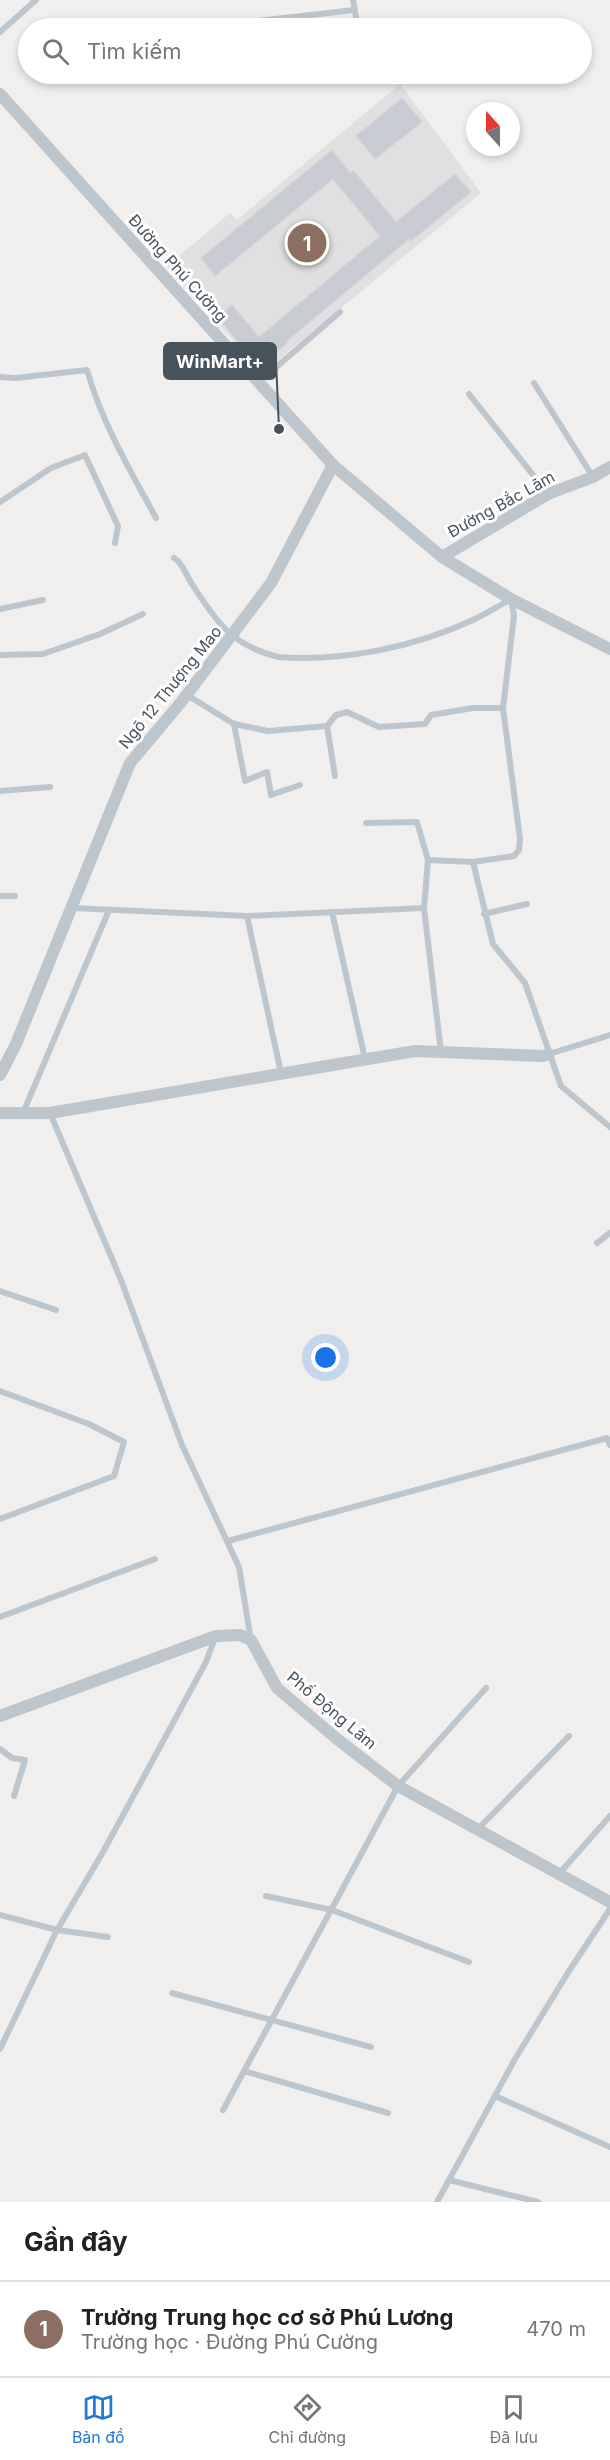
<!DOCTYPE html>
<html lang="vi">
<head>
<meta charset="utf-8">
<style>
  :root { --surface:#fff; --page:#f6f6f6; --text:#222; --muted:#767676; --line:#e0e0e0; --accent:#2378d6 }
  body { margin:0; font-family:Inter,sans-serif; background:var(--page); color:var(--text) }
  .compass { position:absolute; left:466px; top:102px; width:54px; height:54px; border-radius:50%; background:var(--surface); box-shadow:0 3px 9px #0003; rotate:339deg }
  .you { position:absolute; left:326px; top:1358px; width:21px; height:21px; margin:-15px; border:4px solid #fff; border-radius:50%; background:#1a73e8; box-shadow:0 0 0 9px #1a73e833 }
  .badge { display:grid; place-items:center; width:39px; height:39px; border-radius:50%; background:var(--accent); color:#fff; font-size:20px; font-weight:700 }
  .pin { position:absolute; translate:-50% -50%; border:3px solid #fff; box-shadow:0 2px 6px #0006 }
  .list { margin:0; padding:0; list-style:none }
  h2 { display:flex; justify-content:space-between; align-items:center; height:78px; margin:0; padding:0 24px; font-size:26px }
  h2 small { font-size:20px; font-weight:400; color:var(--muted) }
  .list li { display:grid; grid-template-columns:39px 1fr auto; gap:18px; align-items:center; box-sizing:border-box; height:96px; padding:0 24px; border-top:2px solid var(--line) }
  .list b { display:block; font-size:22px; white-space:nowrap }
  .list p { margin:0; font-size:20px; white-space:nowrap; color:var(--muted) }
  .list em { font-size:20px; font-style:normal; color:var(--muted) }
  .icon { flex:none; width:33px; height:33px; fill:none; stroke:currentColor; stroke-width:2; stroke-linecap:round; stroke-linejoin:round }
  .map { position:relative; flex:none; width:610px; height:2202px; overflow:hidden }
  .search { position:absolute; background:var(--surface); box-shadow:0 3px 9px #0003; left:18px; right:18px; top:18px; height:66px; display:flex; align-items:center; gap:15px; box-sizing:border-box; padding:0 21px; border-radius:33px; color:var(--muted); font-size:22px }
  .sheet { height:174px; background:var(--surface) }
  nav { display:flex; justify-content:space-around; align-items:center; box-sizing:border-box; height:84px; border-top:2px solid var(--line); background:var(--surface); font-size:16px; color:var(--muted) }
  nav a { display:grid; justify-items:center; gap:3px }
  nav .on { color:var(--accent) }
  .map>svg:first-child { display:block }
  .education { fill:#e2dfe0 }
  .building { fill:#c8cbd1; stroke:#d2d5d9; stroke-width:1.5 }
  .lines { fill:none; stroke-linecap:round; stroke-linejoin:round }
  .lane { stroke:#bdc6cd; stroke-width:6 }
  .street { stroke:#bdc6cd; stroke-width:12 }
  .labels { text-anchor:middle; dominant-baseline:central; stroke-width:6; stroke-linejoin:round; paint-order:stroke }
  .street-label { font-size:16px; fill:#47525b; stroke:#fff }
  .leader { fill:none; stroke:#47525b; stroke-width:2 }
  .callout-dot { fill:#47525b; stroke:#fff; stroke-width:2 }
  .callout { fill:#47525b; stroke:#47525b; stroke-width:2 }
  .callout-label { font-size:18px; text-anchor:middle; font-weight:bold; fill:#fff }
</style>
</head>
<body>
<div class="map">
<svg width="610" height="2202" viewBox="0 0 610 2202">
  <rect width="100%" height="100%" fill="#f1eeee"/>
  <polygon class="education" points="400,84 481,193 262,373 167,266 230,213 237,220"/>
  <g class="building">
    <polygon points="402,98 422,122 375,159 356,136"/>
    <polygon points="332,150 350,173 353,170 396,222 455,174 471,192 411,241 409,239 287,341 288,342 257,369 243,352 245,350 217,317 232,305 259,337 380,236 333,179 215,276 201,258"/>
  </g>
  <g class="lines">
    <g class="lane">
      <polyline points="353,0 358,28"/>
      <polyline points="258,21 354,10"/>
      <polyline points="0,32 36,0"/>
      <polyline points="367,74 368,78"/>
      <path d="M0 377 16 378 87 370C102 423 130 470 156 518"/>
      <polyline points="259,382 340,312"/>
      <polyline points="534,383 593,477"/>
      <polyline points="469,394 548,494"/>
      <polyline points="0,502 51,468 85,455 118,526 115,543"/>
      <path d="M174 558C183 563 186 576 192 584 216 622 233 646 278 657 342 662 416 647 475 619 487 613 499 606 511 599L514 616 503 708 520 839 519 850 514 856 473 862 428 860 417 822 366 823"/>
      <polyline points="0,609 43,600"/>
      <polyline points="0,655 43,654 100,634 143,614"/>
      <polyline points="187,695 234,724 268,731 327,726 336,715 347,712 379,727 425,724 431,715 473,708 503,708"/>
      <polyline points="234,724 245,781 267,772 271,795 300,785"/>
      <polyline points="327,726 335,776"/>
      <polyline points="0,791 50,787"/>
      <polyline points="428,860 424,908 441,1052"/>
      <polyline points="473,862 493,944 525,983 561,1086 610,1127"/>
      <polyline points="0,896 15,896"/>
      <polyline points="72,908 247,916 424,908"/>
      <polyline points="332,912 365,1059"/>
      <polyline points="484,914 527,904"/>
      <polyline points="247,916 281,1073"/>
      <polyline points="549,1054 610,1035"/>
      <polyline points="23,1113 109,910"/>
      <polyline points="50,1113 121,1280 182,1445 239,1567 251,1640"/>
      <polyline points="597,1243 610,1233"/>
      <polyline points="0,1291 56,1310"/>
      <polyline points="0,1391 89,1424 124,1442 114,1476 0,1519"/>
      <polyline points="228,1541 607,1438 610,1445"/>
      <polyline points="0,1617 155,1559"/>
      <polyline points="0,1749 12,1758 25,1760 14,1796"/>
      <polyline points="478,1829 569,1736"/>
      <polyline points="558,1875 610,1816"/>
      <polyline points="266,1896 332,1910 469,1962"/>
      <polyline points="0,1915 57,1930 108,1937"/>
      <polyline points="172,1993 371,2047"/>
      <polyline points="0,2049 57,1930 103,1852 206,1662 215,1638"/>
      <polyline points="244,2071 388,2113"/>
      <polyline points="495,2096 610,2147"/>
      <polyline points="223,2110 398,1786 486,1688"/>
      <polyline points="449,2180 538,2202"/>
      <polyline points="437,2202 515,2059 569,1971 610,1909"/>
    </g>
    <g class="street">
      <polyline points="0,94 333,465 442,557 511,599 610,649"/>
      <polyline points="442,557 548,494 593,477 610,467"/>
      <polyline points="0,1075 16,1044 130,763 182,701 271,583 333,465"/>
      <polyline points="0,1113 50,1113 415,1051 543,1056 549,1054"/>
      <polyline points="0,1716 216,1636 240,1635 251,1640 277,1688 337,1739 398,1786 610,1902"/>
    </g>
  </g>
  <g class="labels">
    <g class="street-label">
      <text transform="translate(178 268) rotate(48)">Đường Phú Cường</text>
      <text transform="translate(501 504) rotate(-29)">Đường Bắc Lãm</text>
      <text transform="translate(170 687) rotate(-51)">Ngõ 12 Thượng Mao</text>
      <text transform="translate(332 1710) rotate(40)">Phố Động Lãm</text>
    </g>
  </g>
  <path class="leader" d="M279 429L276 361"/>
  <circle class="callout-dot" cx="279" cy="429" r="6"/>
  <rect class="callout" x="164" y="343" width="112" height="36" rx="6"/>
  <g class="callout-label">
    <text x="220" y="368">WinMart+</text>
  </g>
</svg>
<svg class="compass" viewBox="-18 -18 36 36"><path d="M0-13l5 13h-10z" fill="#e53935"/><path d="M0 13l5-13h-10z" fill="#767676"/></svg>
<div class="you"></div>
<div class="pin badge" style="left:307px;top:243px;background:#8d6e63">1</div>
<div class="search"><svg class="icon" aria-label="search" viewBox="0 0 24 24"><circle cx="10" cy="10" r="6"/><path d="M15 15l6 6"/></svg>Tìm kiếm</div>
</div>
<section class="sheet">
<h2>Gần đây<small></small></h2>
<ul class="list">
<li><span class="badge" style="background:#8d6e63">1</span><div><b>Trường Trung học cơ sở Phú Lương</b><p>Trường học · Đường Phú Cường</p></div><em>470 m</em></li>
</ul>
</section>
<nav>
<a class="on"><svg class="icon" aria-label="map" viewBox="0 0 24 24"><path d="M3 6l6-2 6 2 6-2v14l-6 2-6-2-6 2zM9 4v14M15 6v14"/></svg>Bản đồ</a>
<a><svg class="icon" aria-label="directions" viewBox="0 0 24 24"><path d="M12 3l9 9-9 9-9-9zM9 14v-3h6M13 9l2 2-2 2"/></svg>Chỉ đường</a>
<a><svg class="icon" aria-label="saved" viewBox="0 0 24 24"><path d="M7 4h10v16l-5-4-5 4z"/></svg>Đã lưu</a>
</nav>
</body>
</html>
